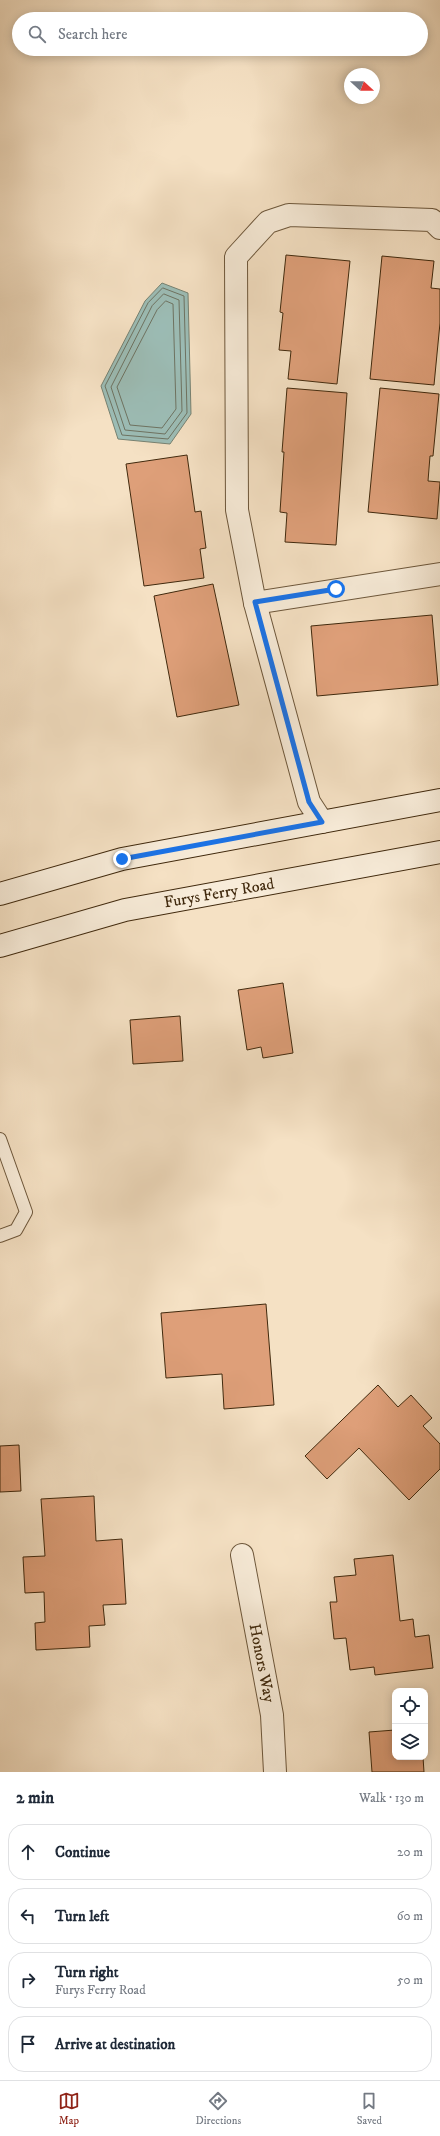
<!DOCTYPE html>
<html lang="en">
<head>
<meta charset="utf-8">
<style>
  :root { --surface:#fff; --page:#f6f6f7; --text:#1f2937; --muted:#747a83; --line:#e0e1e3; --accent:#8f2418 }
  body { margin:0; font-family:"IM FELL DW Pica",serif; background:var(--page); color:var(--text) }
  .controls { position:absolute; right:12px; bottom:12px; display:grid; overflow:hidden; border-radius:8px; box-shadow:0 2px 10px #0003 }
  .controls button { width:36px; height:36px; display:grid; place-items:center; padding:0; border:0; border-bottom:1px solid var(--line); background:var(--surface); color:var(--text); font:20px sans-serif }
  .compass { position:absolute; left:344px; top:68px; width:36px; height:36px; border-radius:50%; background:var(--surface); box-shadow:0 2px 10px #0003; rotate:111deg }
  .stop { position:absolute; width:12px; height:12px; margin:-9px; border:3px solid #1a73e8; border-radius:50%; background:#fff }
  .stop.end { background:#1a73e8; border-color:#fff; box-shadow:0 1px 4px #0008 }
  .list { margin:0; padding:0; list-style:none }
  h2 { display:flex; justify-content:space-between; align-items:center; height:52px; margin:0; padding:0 16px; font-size:17px }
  h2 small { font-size:13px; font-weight:400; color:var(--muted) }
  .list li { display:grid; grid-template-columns:26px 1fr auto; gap:12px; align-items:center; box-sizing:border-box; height:56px; margin:0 8px 8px; padding:0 8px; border:1px solid var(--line); border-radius:16px }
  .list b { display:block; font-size:15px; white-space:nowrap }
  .list p { margin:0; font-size:13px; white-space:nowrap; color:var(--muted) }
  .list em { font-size:13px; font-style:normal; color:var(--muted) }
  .icon { flex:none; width:22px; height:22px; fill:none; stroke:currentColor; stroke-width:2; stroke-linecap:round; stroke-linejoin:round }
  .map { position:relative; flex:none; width:440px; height:1772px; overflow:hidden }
  .search { position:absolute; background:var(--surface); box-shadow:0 2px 10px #0003; left:12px; right:12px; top:12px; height:44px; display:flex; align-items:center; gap:10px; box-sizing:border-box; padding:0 14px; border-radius:22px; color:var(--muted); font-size:15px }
  .sheet { height:308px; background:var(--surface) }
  nav { display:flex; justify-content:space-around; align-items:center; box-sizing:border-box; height:56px; border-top:1px solid var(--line); background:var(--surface); font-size:11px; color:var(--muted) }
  nav a { display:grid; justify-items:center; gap:2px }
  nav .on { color:var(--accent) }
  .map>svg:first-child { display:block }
  .water { fill:#9cbdb6; stroke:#778272 }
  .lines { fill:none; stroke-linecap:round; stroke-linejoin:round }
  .shore { stroke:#6e7362; stroke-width:1 }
  .building { fill:#de9f79; stroke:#40290d }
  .lane-casing { stroke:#6d573b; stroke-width:14 }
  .street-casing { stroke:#6d573b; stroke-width:24 }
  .secondary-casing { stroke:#40290d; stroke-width:24 }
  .lane { stroke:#f8ecd9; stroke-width:12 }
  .street { stroke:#f8ecd9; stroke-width:22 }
  .secondary { stroke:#f8ecd9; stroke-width:22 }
  .route { stroke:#1a73e8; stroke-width:5 }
  .labels { text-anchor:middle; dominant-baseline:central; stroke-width:3.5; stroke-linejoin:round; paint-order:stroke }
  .street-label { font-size:16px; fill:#40290d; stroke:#f8ecd9 }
</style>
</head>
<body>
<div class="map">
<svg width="440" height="1772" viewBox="0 0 440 1772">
  <rect width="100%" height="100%" fill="#f5e1c4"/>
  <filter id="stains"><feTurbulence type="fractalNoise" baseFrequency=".005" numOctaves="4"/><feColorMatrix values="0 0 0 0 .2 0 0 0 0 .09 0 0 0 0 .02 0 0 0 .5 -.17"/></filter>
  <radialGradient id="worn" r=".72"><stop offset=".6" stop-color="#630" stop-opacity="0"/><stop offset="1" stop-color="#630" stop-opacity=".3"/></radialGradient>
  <polygon class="water" points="162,283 188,293 191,414 170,444 118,439 101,386 145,301"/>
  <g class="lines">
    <g class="shore">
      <polygon points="163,288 184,296 187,413 168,439 122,435 105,386 148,303"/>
      <polygon points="164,294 179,300 182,411 165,434 125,430 111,387 152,306"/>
      <polygon points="166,301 173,304 176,409 162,428 130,425 117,387 157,310"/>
    </g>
  </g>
  <g class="building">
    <polygon points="286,255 350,261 337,384 288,379 291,351 279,350 283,313 280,312"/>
    <polygon points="382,256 434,261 431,288 440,289 440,323 434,385 370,379"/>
    <polygon points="287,388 347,393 336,545 285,542 287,513 280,512 284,452 282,452"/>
    <polygon points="380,388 439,394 433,456 430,456 428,481 440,482 437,519 368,512"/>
    <polygon points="187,455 195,512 201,511 206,548 200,549 204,578 144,586 126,464"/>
    <polygon points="213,584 239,705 177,717 154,596"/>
    <polygon points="432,615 438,685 317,696 311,626"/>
    <polygon points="283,983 293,1053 263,1058 261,1047 247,1050 238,990"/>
    <polygon points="180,1016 183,1061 133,1064 130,1020"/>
    <polygon points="266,1304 274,1405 224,1409 222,1374 166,1378 161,1313"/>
    <polygon points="378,1385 398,1407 411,1395 432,1418 423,1426 440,1444 440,1469 409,1500 359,1448 327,1479 305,1456"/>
    <polygon points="19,1445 21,1491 0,1492 0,1446"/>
    <polygon points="94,1496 96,1541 122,1539 126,1604 103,1605 105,1625 89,1626 90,1647 36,1650 35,1623 45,1622 44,1592 25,1593 23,1557 45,1556 41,1499"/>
    <polygon points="393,1555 400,1621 413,1619 415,1637 429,1635 433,1668 375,1675 374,1667 350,1670 346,1638 334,1639 330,1602 337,1602 334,1577 356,1575 354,1559"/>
    <polygon points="395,1730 395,1757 423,1757 424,1772 372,1772 369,1732"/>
  </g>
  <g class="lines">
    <g class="lane-casing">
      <polyline id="lane" points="0,1139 26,1212 16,1230 0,1236"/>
    </g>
    <g class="street-casing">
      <g id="street">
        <polyline points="255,603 440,574"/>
        <polyline points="322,822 309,802 255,603 237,510 236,257 268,222 289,215 432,220 440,228"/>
        <polyline points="242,1555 272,1715 275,1772"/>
      </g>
    </g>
    <g class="secondary-casing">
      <g id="secondary">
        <polyline points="0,894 122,859 440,800"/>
        <polyline points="0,946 125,910 440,852"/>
      </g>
    </g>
    <use href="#lane" class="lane"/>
    <use href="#street" class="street"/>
    <use href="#secondary" class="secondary"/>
  </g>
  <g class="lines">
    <polyline class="route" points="122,859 322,822 309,802 255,602 336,589"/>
  </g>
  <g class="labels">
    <g class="street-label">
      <text transform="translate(219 893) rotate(-10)">Furys Ferry Road</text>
      <text transform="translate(262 1663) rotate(79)">Honors Way</text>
    </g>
  </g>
  <rect width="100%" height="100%" filter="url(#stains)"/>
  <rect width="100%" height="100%" fill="url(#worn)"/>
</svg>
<div class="controls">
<button><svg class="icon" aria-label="locate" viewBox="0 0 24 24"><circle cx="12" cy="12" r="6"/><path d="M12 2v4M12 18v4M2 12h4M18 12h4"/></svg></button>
<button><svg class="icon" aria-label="layers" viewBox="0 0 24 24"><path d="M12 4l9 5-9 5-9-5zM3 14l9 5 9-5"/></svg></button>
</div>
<svg class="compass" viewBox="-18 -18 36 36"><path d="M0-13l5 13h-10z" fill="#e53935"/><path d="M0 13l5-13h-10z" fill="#747a83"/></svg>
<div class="stop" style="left:336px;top:589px"></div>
<div class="stop end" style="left:122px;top:859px"></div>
<div class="search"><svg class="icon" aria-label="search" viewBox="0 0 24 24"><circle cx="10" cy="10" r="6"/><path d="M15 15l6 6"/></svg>Search here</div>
</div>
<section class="sheet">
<h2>2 min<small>Walk · 130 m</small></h2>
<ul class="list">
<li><svg class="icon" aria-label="ahead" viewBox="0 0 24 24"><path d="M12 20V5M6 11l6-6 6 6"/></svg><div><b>Continue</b></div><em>20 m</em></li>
<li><svg class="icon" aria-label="left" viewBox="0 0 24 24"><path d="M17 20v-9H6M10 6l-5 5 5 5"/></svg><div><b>Turn left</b></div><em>60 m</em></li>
<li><svg class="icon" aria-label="right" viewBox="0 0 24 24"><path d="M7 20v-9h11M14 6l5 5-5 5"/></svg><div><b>Turn right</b><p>Furys Ferry Road</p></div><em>50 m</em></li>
<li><svg class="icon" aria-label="arrive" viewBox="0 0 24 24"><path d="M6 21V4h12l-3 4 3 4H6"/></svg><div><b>Arrive at destination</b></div></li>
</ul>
</section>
<nav>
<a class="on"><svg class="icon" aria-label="map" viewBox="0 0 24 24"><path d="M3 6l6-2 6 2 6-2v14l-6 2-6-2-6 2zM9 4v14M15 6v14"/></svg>Map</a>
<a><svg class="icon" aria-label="directions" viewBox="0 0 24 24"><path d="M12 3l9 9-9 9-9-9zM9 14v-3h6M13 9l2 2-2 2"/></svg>Directions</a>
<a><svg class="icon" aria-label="saved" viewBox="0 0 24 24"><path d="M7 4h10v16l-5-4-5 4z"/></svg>Saved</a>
</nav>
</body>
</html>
